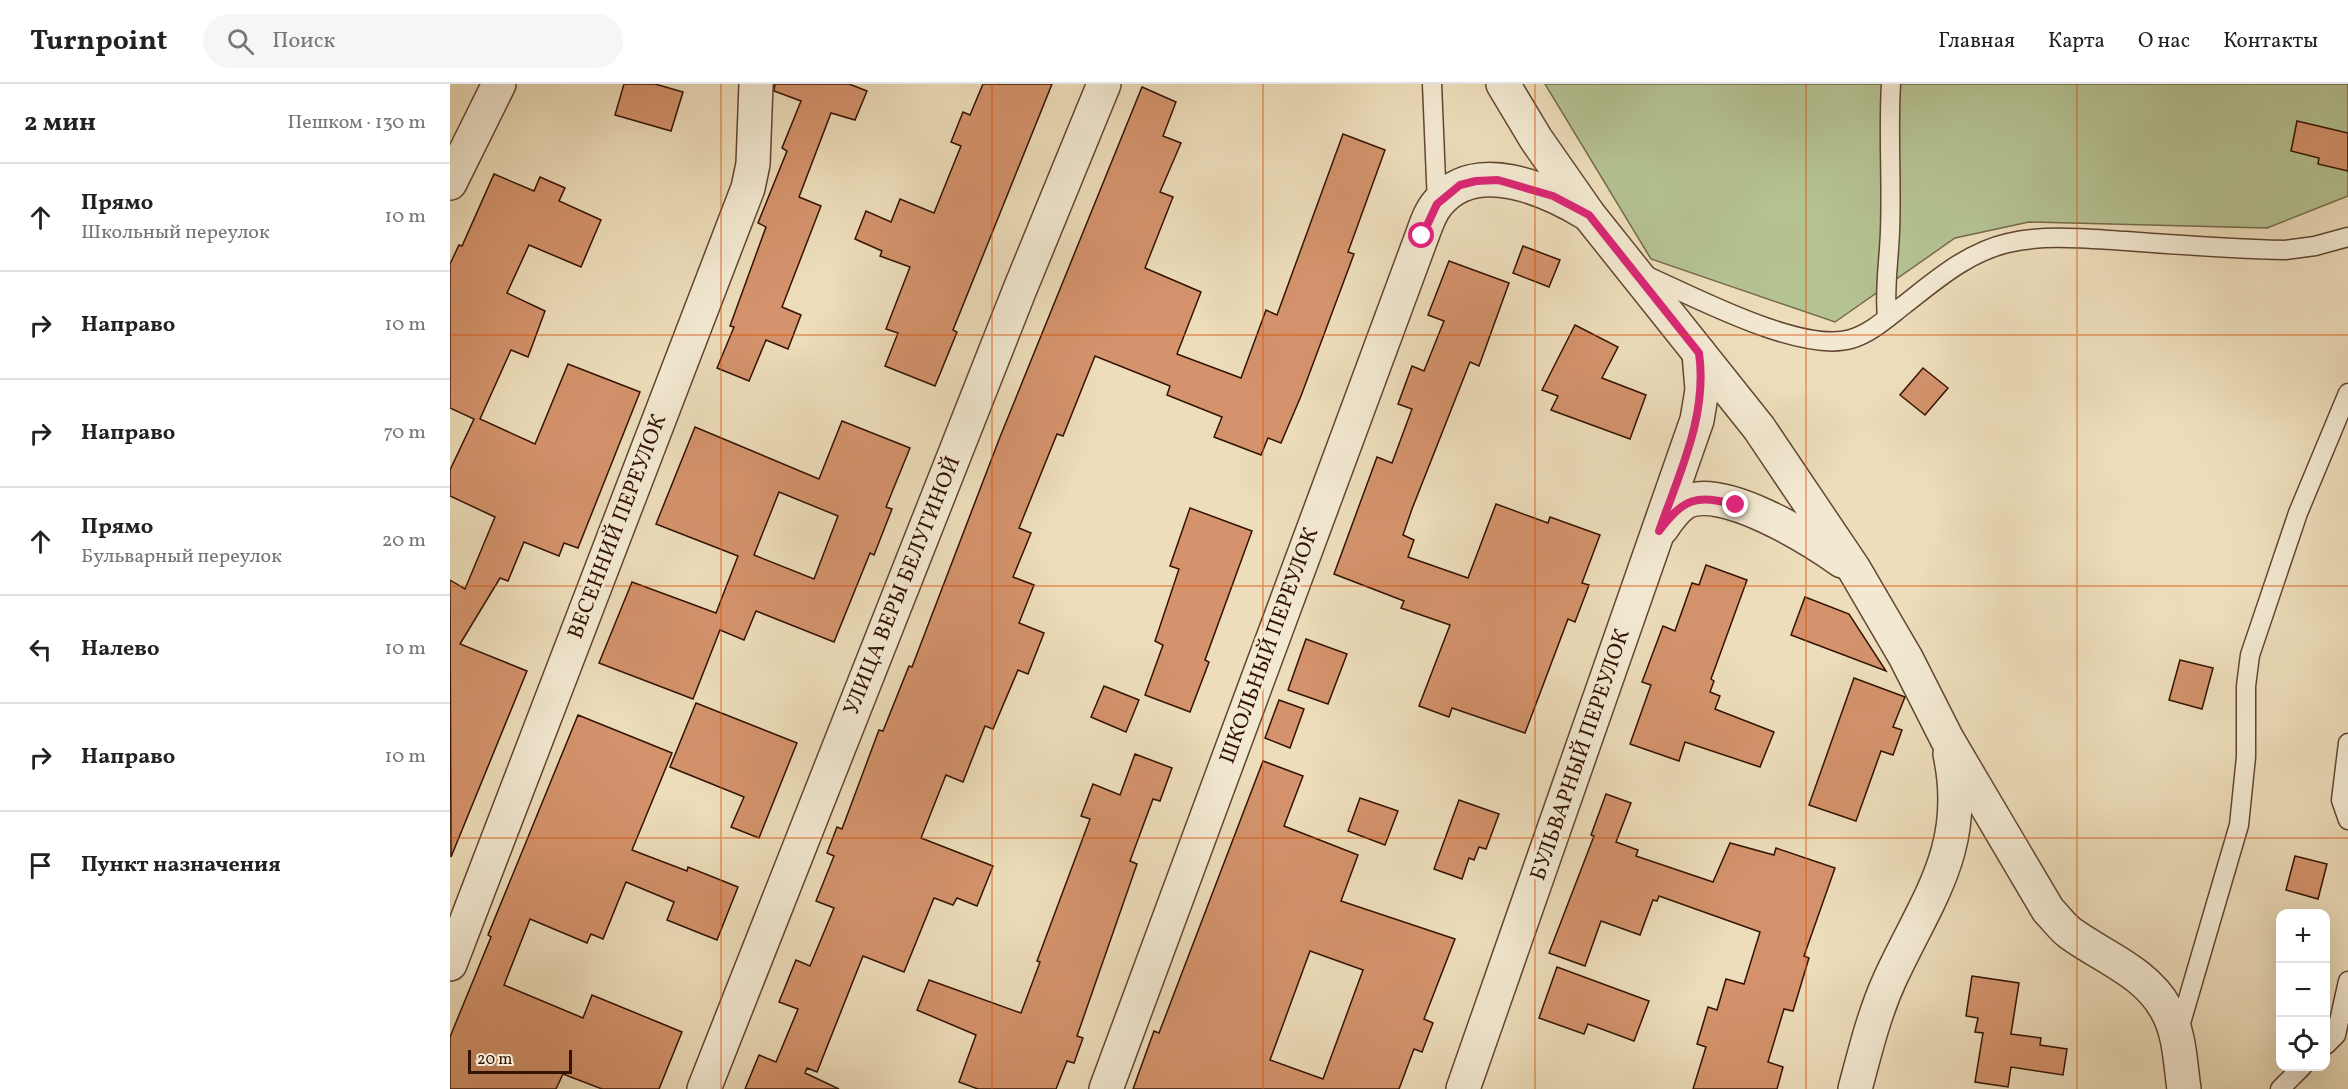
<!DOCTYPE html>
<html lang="ru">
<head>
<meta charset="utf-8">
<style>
  :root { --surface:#fff; --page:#f6f6f6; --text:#222; --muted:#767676; --line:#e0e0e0 }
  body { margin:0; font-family:Vollkorn,serif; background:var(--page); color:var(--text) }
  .controls { position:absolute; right:18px; bottom:18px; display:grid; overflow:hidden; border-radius:12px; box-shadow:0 6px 24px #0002 }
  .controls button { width:54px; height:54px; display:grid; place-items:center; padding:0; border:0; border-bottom:2px solid var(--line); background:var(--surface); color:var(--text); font:30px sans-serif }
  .scale { position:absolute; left:18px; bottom:15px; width:104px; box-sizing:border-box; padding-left:6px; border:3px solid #341303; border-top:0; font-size:16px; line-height:21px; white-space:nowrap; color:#341303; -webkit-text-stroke:4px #f3e9d2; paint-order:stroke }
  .stop { position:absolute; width:18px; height:18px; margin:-14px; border:4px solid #db2777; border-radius:50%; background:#fff }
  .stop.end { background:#db2777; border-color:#fff; box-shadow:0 2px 6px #0008 }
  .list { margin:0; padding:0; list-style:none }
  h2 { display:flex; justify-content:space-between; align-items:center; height:78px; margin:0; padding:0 24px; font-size:26px }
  h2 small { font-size:20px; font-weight:400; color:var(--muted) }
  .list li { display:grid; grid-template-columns:39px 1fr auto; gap:18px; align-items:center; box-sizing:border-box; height:108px; padding:0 24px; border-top:2px solid var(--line) }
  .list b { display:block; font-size:22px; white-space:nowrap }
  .list p { margin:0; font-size:20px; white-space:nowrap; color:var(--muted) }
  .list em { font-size:20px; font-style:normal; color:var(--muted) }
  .icon { flex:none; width:33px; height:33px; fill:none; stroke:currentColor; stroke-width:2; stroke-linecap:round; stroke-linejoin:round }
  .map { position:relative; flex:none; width:1898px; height:1005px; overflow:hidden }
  header { display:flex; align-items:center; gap:36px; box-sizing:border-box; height:84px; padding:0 30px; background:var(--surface); border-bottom:2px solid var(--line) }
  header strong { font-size:28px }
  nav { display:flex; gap:33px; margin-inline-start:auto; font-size:21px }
  .search { width:420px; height:54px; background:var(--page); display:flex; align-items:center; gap:15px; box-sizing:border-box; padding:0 21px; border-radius:33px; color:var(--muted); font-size:22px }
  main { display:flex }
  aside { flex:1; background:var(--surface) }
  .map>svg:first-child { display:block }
  .green { fill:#b5c292; stroke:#746a4a; stroke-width:1.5 }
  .building { fill:#d4936c; stroke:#341303; stroke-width:1.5; fill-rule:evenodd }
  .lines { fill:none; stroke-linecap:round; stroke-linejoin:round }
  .service-casing { stroke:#624631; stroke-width:21 }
  .minor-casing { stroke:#624631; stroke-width:36 }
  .service { stroke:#f3e9d2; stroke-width:18 }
  .minor { stroke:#f3e9d2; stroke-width:33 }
  .route { stroke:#db2777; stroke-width:8 }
  .grid { fill:none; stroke:#d6520b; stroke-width:1.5; stroke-opacity:0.55 }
  .labels { text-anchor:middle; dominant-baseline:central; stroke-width:6; stroke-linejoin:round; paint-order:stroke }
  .street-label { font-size:22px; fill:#341303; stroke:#f3e9d2 }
</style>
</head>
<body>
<header>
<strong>Turnpoint</strong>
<div class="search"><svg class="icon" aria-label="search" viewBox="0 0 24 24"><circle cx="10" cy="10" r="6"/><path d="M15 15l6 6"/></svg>Поиск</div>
<nav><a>Главная</a><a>Карта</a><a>О нас</a><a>Контакты</a></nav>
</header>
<main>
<aside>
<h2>2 мин<small>Пешком · 130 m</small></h2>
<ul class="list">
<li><svg class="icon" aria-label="ahead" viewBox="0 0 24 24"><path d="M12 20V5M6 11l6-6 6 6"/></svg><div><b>Прямо</b><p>Школьный переулок</p></div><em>10 m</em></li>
<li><svg class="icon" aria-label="right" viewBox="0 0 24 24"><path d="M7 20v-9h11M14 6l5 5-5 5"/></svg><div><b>Направо</b></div><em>10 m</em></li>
<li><svg class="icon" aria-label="right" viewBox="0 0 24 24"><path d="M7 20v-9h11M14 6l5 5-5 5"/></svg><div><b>Направо</b></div><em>70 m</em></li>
<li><svg class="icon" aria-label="ahead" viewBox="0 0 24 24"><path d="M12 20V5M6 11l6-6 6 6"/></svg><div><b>Прямо</b><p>Бульварный переулок</p></div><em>20 m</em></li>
<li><svg class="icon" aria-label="left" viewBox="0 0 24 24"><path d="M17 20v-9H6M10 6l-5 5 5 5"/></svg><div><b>Налево</b></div><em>10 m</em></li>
<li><svg class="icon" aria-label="right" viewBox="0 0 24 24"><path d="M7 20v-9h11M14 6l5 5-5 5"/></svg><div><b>Направо</b></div><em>10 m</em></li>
<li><svg class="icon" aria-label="arrive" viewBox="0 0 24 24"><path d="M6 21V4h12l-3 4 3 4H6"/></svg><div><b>Пункт назначения</b></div></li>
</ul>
</aside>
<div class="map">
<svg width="1898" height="1005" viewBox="0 0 1898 1005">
  <rect width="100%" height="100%" fill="#edddba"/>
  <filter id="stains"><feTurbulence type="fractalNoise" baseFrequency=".00333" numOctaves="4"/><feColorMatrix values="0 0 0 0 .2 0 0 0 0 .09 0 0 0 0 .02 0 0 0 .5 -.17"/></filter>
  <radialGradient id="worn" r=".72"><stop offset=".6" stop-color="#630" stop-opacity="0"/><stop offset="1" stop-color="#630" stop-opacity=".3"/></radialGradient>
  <polygon class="green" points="1095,0 1898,0 1898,112 1817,144 1579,138 1505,154 1385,238 1201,175"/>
  <g class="building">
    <polygon points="174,0 205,0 233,8 221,47 165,31"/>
    <polygon points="325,0 399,0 417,7 405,36 381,29 349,113 371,122 332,223 351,231 338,265 316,256 299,297 267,284 284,243 280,242 316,143 308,139 337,67 332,64 351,17 324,7"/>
    <polygon points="533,0 602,0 503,246 507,248 485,302 435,282 448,249 436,245 460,183 430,172 432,167 405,155 416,127 441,138 450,115 484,129 511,62 501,58 513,28 520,31"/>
    <polygon points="692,3 726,18 713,52 731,59 710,108 723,113 695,184 751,208 727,270 791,294 816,226 827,231 893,50 935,66 898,168 904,170 851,312 831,359 818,354 811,371 764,353 772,333 717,311 720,302 645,272 613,352 607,350 569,444 581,449 563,493 584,501 569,539 594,549 578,590 568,586 543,645 535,642 513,698 496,691 471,754 543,782 527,822 507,814 503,821 484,814 454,888 413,872 367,988 357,984 355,989 389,1005 295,1005 309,971 326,978 348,925 329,918 346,876 360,882 384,824 366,817 384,772 377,769 387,743 392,745 429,646 433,647 459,582 462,583 550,353"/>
    <polygon points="1847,37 1898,49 1898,87 1868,80 1869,74 1841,67"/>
    <polygon points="44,90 84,107 90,93 115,104 109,117 151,136 131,183 79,161 57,209 95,227 78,273 61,266 30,335 85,360 118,280 190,308 128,464 114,459 109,472 74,458 58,497 50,494 10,560 77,587 1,773 0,496 15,505 45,433 0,412 0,386 24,335 0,324 0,180 9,161 12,162"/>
    <polygon points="1073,162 1110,176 1099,203 1063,189"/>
    <polygon points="999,177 1059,199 1029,282 1020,278 962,425 953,451 964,456 958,473 1018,494 1046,420 1098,439 1100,433 1150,451 1132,499 1139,501 1125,538 1118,535 1075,649 1002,624 999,633 969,622 1000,541 951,524 954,517 884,490 927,373 942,379 962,325 948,320 962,282 974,287 994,237 978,231"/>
    <polygon points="1125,241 1168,263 1152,294 1196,311 1180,355 1101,326 1108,312 1092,306"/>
    <polygon points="1473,284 1498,304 1475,331 1450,311"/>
    <path d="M392 337 460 364 436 423 442 425 424 471 420 469 384 558 306 527 294 556 270 546 243 615 149 579 182 498 266 529 288 472 206 440 245 343 369 395ZM329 408 388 432 364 495 304 471Z"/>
    <polygon points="740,424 802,447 755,576 759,578 740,628 695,611 713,561 705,557 729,485 720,482"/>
    <polygon points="1256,481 1297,496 1261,595 1264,597 1260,608 1270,612 1265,625 1324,648 1310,683 1235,658 1229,677 1180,660 1201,601 1192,598 1213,542 1225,547 1242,499 1249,501"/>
    <polygon points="1355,513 1399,530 1436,587 1341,551"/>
    <polygon points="856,555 897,570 878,620 838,606"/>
    <polygon points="1730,576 1763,584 1752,625 1719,616"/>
    <polygon points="1404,594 1455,613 1443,643 1452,646 1443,671 1431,667 1406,737 1359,721"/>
    <polygon points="654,602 689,616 676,648 641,633"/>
    <polygon points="829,616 854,625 840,664 815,654"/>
    <polygon points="246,619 347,659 309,754 281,743 294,713 220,683"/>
    <polygon points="128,631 222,669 182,766 237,787 238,783 288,803 267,856 217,836 224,818 176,798 153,855 141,850 137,859 80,835 54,901 133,934 142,911 232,948 209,1005 152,1005 113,990 106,1005 0,1005 0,953 41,853 38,851"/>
    <polygon points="685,670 722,684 710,717 703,715 680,777 687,780 627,952 633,954 624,979 617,977 606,1005 528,1005 509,998 526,951 467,926 479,896 571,929 590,878 587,877 640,735 631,732 643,700 670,711"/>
    <path d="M813 677 853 692 834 742 908 771 891 817 1005 855 974 935 983 939 972 968 964 965 949 1005H683L704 947 709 949ZM860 867 913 886 873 995 820 976Z"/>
    <polygon points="1156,710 1181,719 1166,758 1188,766 1186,772 1263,798 1280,759 1324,771 1326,764 1385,784 1354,872 1359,874 1343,927 1334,925 1318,978 1333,983 1327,1005 1243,1005 1256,963 1247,960 1258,923 1267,926 1276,895 1294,900 1310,848 1209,812 1207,817 1203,816 1190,851 1151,837 1135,882 1099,869 1144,752 1141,751"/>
    <polygon points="910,714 948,727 935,761 898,747"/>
    <polygon points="1009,716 1049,730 1036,765 1029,763 1024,776 1019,774 1012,795 984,785"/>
    <polygon points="1845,772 1877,780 1868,815 1836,806"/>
    <polygon points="1107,883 1199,917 1184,957 1138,940 1134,950 1089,934"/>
    <polygon points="1522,892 1569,899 1561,950 1591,954 1590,961 1617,965 1613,991 1561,983 1558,1003 1525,998 1533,949 1525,948 1528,934 1516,932"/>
  </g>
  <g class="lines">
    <g class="service-casing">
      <g id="service">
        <polyline points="982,0 987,120"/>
        <path d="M1195 191C1243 212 1351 270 1401 255 1421 249 1437 234 1454 221 1486 196 1518 168 1558 159 1595 150 1639 155 1676 157 1729 161 1782 165 1835 166L1865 162 1898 153"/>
        <path d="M1437 234C1434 205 1439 177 1440 147 1442 98 1438 49 1441 0"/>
        <polyline points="1898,659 1891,716 1898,736"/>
        <polyline points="1728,949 1789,741 1796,673 1796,602 1800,571 1848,429 1898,309"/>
        <polyline points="1876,961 1886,951 1898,897"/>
        <polyline points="1830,1005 1853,982"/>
      </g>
    </g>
    <g class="minor-casing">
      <g id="minor">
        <path d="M1053 0 1086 55 1139 131 1309 344 1404 485 1456 574 1497 655 1598 826C1605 833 1612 843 1620 849 1653 873 1696 888 1716 925 1730 949 1730 978 1734 1005"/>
        <polyline points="0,99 49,0"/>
        <path d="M1212 444C1218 435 1225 425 1234 419 1270 398 1361 455 1392 477"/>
        <polyline points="0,880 298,104 303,80 306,0"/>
        <polyline points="254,1005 570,205 654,0"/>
        <path d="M656 1005 972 152C976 141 980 128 988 119 1025 73 1096 105 1136 129"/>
        <polyline points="1013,1005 1247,336 1252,306 1249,269"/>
        <path d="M1405 1005C1415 968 1424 930 1440 895 1477 815 1520 764 1500 670"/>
      </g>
    </g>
    <use href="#service" class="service"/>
    <use href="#minor" class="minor"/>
  </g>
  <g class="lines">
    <path class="route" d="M972 152 987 120 1010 101 1026 97 1048 96 1103 112 1139 131 1249 269C1258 331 1229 390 1209 447 1234 414 1246 410 1286 421"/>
  </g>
  <path class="grid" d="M271 0V1005M542 0V1005M813 0V1005M1085 0V1005M1356 0V1005M1627 0V1005M0 251H1898M0 502H1898M0 754H1898"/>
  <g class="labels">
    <g class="street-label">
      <text transform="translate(168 443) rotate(-69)">ВЕСЕННИЙ ПЕРЕУЛОК</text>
      <text transform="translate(453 502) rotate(-68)">УЛИЦА ВЕРЫ БЕЛУГИНОЙ</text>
      <text transform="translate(820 562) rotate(-70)">ШКОЛЬНЫЙ ПЕРЕУЛОК</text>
      <text transform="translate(1131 671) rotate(-71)">БУЛЬВАРНЫЙ ПЕРЕУЛОК</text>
    </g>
  </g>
  <rect width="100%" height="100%" filter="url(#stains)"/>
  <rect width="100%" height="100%" fill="url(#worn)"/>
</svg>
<div class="controls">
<button>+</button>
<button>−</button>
<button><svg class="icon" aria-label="locate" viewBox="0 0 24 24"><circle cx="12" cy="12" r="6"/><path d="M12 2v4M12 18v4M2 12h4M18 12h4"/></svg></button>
</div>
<div class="scale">20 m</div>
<div class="stop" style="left:972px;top:152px"></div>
<div class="stop end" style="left:1286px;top:421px"></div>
</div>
</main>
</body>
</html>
